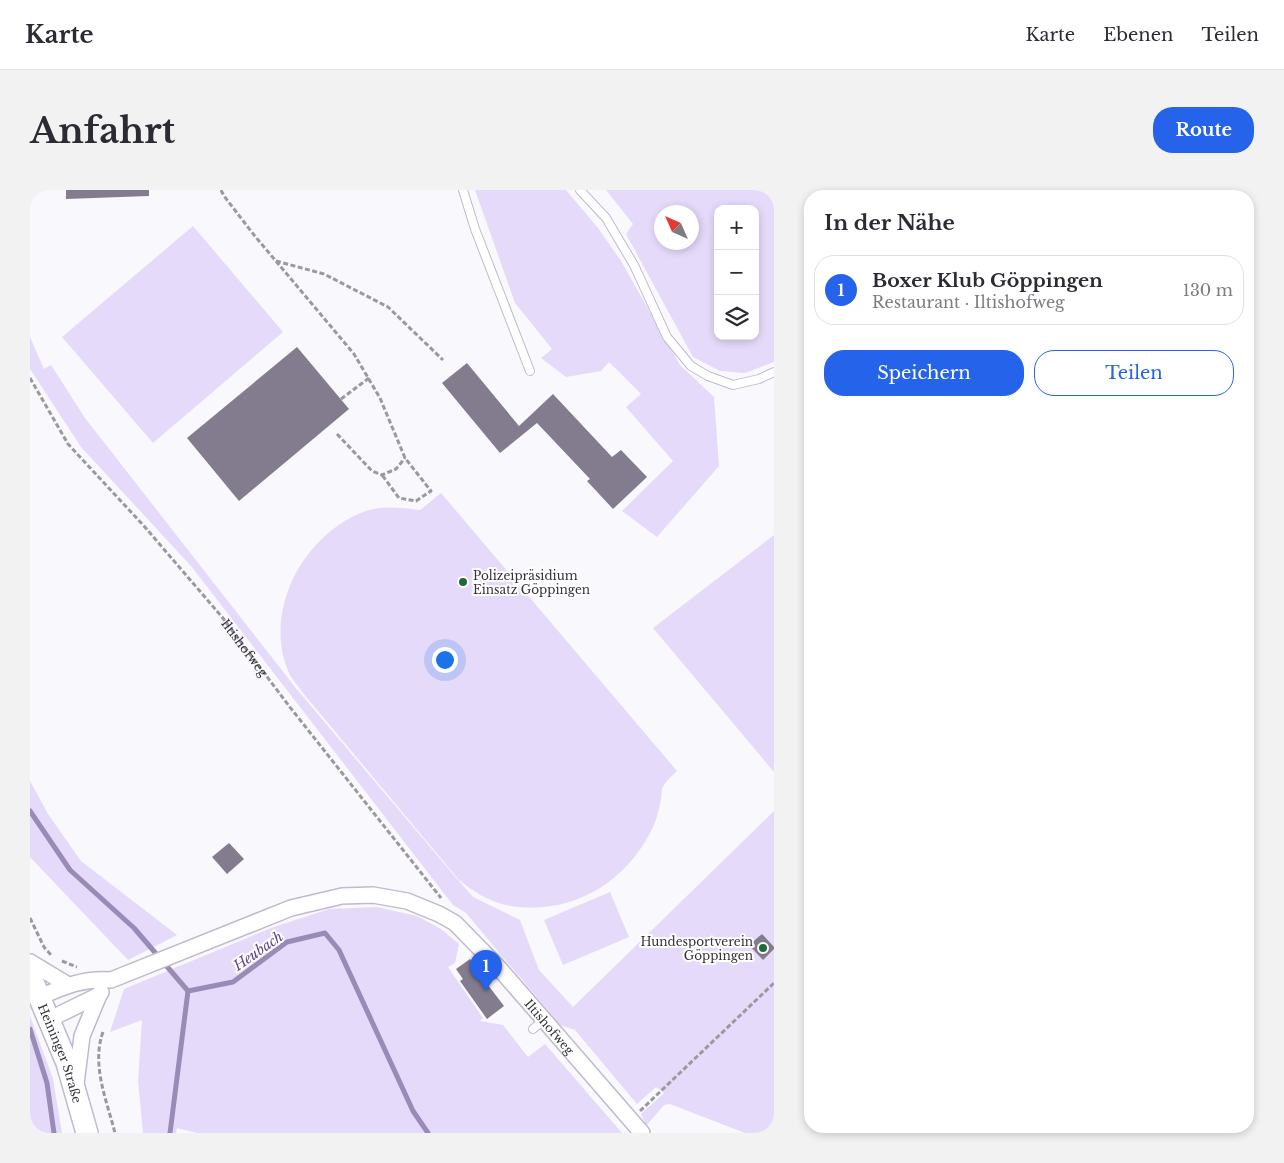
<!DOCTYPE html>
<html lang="de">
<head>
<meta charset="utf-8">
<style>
  :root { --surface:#fff; --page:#f2f2f3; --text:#2b2b33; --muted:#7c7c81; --line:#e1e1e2; --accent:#2563eb }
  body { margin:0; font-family:"Libre Baskerville",serif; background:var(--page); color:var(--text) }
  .controls { position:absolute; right:15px; top:15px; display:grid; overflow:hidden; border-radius:10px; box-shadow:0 2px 8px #0003 }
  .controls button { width:45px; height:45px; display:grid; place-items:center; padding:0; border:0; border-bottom:1px solid var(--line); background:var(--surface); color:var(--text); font:25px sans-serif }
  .compass { position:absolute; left:624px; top:15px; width:45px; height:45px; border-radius:50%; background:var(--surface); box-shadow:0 2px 8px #0003; rotate:315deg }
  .you { position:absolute; left:414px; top:469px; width:18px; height:18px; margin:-12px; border:4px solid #fff; border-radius:50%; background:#1a73e8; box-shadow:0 0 0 8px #1a73e833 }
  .badge { display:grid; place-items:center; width:32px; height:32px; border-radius:50%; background:var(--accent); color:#fff; font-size:16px; font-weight:700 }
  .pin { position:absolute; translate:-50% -41px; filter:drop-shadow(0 1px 2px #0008) }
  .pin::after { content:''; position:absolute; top:26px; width:18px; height:15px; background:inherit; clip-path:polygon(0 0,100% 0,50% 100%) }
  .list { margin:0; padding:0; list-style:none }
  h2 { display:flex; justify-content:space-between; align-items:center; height:65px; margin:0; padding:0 20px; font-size:21px }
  h2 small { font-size:16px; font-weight:400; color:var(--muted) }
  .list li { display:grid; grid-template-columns:32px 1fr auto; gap:15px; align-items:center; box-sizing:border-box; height:70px; margin:0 10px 10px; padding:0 10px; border:1px solid var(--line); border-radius:20px }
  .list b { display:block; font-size:19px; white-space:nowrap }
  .list p { margin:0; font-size:16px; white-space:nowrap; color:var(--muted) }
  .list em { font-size:16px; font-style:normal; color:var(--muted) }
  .actions { display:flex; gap:10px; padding:15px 20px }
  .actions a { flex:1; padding:11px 0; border:1px solid var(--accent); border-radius:20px; text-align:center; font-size:18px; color:var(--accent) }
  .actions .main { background:var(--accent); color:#fff }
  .icon { flex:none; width:28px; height:28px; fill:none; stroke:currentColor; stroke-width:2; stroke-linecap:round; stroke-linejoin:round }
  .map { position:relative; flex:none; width:744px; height:943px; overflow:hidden; border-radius:20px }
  header { display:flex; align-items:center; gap:30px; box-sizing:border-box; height:70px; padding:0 25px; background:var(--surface); border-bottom:1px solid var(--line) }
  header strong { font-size:24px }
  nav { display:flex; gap:28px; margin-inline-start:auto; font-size:18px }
  .intro { display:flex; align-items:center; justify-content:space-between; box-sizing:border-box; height:120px; padding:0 30px }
  h1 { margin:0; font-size:35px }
  .button { padding:12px 22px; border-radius:20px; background:var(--accent); color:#fff; font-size:18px; font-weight:700 }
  main { display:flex; gap:30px; padding:0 30px }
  aside { flex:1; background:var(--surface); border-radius:20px; box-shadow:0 2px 8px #0003 }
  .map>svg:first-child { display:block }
  .green { fill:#e5dafa; fill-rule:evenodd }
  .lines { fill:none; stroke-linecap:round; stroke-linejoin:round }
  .stream { stroke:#9a8bb6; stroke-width:5 }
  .building { fill:#827c8e }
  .lane-casing { stroke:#c0bacd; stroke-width:10 }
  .street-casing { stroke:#c0bacd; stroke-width:18 }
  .secondary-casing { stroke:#c0bacd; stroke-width:24 }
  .path { stroke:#9b999f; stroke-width:3; stroke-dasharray:5 2.5; stroke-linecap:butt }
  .lane { stroke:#fff; stroke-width:8 }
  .street { stroke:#fff; stroke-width:15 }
  .secondary { stroke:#fff; stroke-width:21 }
  .poi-dot { fill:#206a37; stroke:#fff; stroke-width:2 }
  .labels { text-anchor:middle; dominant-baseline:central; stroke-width:4; stroke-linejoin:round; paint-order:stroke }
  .poi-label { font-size:12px; fill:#343139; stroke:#fff; text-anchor:start }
  .street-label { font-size:12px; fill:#343139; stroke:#fff }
  .water-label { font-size:14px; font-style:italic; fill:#61468a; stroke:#fff }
</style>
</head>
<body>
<header>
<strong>Karte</strong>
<nav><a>Karte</a><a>Ebenen</a><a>Teilen</a></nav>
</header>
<div class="intro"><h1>Anfahrt</h1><a class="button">Route</a></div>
<main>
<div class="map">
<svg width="744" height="943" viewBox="0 0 744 943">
  <rect width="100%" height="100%" fill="#f9f8fc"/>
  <g class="green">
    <polygon points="445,0 536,0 568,38 591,71 650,175 684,207 689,276 627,347 592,321 643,271 596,217 611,204 579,172 571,181 536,187 511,168 522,159 485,113"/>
    <path d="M576 0H744V172L715 183 690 181 663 167 596 44 603 34ZM688 19H725V146H688ZM632 22H662V52H632Z"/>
    <polygon points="163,36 253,142 123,253 32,147"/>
    <polygon points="0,147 14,179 21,175 55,228 265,497 422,683 443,707 490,730 509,780 543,817 744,621 744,943 715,943 640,914 634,915 616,936 611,924 634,903 626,897 607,914 545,840 530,835 436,723 423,715 161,376 51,257 0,179"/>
    <path d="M411 303 647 581C643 585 637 590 634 595 631 598 632 605 631 609 629 621 625 635 619 645 591 697 535 727 476 715 458 711 443 701 429 690L273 503C268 496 261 488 258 481 233 419 274 345 333 322 351 315 372 318 390 320Z"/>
    <polygon points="744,345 744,582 623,438"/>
    <polygon points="0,591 18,624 51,671 147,745 98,770 0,667"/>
    <polygon points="580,702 599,747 533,775 514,730"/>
    <polygon points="347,717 387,726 411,739 429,754 425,773 418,777 453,828 450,831 473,835 498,867 515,854 592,943 167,943 147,938 146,943 113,943 108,891 112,830 80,842 94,799 241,738 299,719"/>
    <polygon points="0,826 23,889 32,943 0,943"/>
  </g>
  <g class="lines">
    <g class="stream">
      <polyline points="0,621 40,680 104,738 158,801 203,792 257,752 295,743 309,760 383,921 398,943"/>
      <polyline points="0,839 17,893 24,943"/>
      <polyline points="140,943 158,801"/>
    </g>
  </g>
  <g class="building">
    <polygon points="36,0 119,0 119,6 36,9"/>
    <polygon points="267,157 319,219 209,311 157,248"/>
    <polygon points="437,173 489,236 523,204 582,267 591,260 617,287 583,319 557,291 560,289 507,233 470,263 412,193"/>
    <polygon points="199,653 214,669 197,684 182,667"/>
    <polygon points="732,744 744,757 744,759 733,770 719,755"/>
    <polygon points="440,769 447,779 451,776 462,792 458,795 474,816 457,829 430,791 433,789 426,779"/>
  </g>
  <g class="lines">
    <g class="lane-casing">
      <g id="lane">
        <polyline points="433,0 445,39 500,181"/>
        <polyline points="550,0 576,28 604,75 637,147 661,176 678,186 703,195 729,189 744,182"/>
        <polyline points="503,839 514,830"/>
      </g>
    </g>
    <g class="street-casing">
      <g id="street">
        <polyline points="0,772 38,795"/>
        <path id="s2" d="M10 807C35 796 54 788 81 790L261 718 312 706 343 705 377 711 409 724 425 733 469 778 612 943"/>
        <polyline points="20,829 69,805 71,802"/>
        <polyline points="46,894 52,846 69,805"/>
      </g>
    </g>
    <g class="secondary-casing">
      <g id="secondary">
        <path id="s3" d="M0 785 37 873 57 943"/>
      </g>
    </g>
    <g class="path">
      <polyline points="191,0 194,6 224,45 324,164 350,208 375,268 401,301 386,311 369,308 352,285"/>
      <polyline points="246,71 294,84 358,117 413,170"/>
      <path id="s1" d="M0 188 38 254 114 336 192 427 259 516 411 708"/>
      <polyline points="311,209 339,188"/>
      <polyline points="307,244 342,281 352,285 366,279 375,268"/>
      <polyline points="0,728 14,757 22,766"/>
      <polyline points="32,771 47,777"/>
      <path d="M73 842C61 875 77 911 85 943"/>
      <polyline points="610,921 744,793"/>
    </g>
    <use href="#lane" class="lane"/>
    <use href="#street" class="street"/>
    <use href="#secondary" class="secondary"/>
  </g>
  <g class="poi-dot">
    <circle cx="433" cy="392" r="5"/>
    <circle cx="733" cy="758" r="5"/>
  </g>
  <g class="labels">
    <g class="poi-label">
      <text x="443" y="385">Polizeipräsidium<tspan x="443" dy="14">Einsatz Göppingen</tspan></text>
      <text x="723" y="751" text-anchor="end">Hundesportverein<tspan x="723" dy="14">Göppingen</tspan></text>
    </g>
    <g class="street-label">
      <text stroke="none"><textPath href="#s1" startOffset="346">Iltishofweg</textPath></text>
      <text stroke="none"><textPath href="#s2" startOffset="579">Iltishofweg</textPath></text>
      <text stroke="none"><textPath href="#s3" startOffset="84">Heininger Straße</textPath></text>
    </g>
    <g class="water-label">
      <text transform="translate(228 761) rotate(-35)">Heubach</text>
    </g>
  </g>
</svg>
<div class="controls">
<button>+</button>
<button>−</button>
<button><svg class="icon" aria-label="layers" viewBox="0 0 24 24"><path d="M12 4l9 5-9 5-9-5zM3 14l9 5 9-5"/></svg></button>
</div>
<svg class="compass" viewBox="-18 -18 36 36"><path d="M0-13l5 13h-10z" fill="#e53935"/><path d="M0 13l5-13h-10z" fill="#7c7c81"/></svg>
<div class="you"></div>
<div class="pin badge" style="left:456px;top:801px">1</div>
</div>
<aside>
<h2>In der Nähe<small></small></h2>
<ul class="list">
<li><span class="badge">1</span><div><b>Boxer Klub Göppingen</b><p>Restaurant · Iltishofweg</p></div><em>130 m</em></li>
</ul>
<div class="actions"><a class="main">Speichern</a><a>Teilen</a></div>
</aside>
</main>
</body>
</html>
